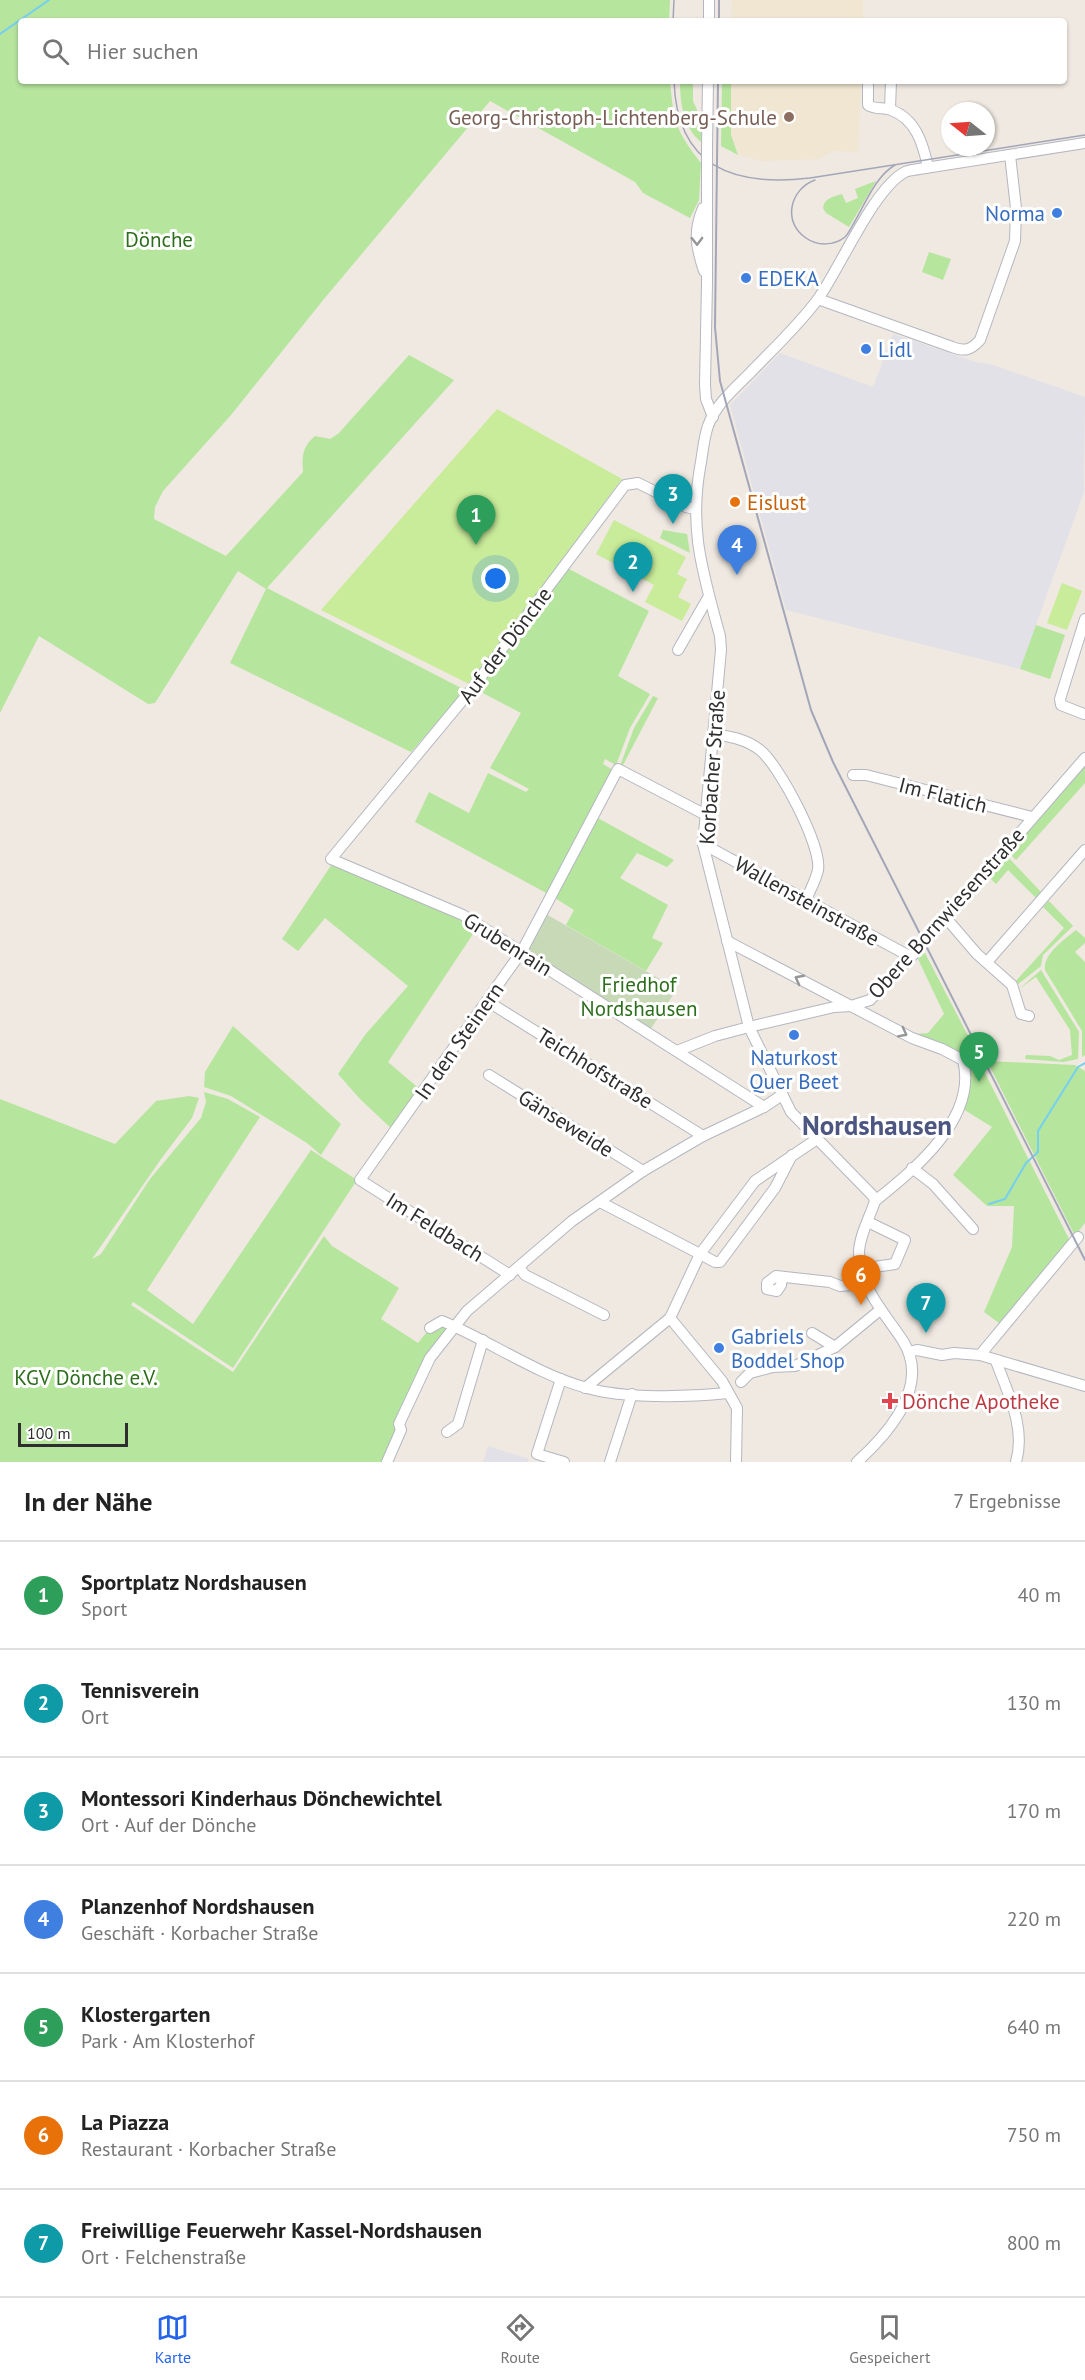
<!DOCTYPE html>
<html lang="de">
<head>
<meta charset="utf-8">
<style>
  :root { --surface:#fff; --page:#f6f6f6; --text:#222; --muted:#767676; --line:#e0e0e0; --accent:#2563eb }
  body { margin:0; font-family:"PT Sans",sans-serif; background:var(--page); color:var(--text) }
  .compass { position:absolute; left:941px; top:102px; width:54px; height:54px; border-radius:50%; background:var(--surface); box-shadow:0 2px 4px #0004; rotate:287deg }
  .scale { position:absolute; left:18px; bottom:15px; width:110px; box-sizing:border-box; padding-left:6px; border:3px solid #2e2e2e; border-top:0; font-size:16px; line-height:21px; white-space:nowrap; color:#2e2e2e; -webkit-text-stroke:4px #fff; paint-order:stroke }
  .you { position:absolute; left:496px; top:579px; width:21px; height:21px; margin:-15px; border:4px solid #fff; border-radius:50%; background:#1a73e8; box-shadow:0 0 0 9px #1a73e833 }
  .badge { display:grid; place-items:center; width:39px; height:39px; border-radius:50%; background:var(--accent); color:#fff; font-size:20px; font-weight:700 }
  .pin { position:absolute; translate:-50% -50px; filter:drop-shadow(0 2px 3px #0008) }
  .pin::after { content:''; position:absolute; top:32px; width:21px; height:18px; background:inherit; clip-path:polygon(0 0,100% 0,50% 100%) }
  .list { margin:0; padding:0; list-style:none }
  h2 { display:flex; justify-content:space-between; align-items:center; height:78px; margin:0; padding:0 24px; font-size:26px }
  h2 small { font-size:20px; font-weight:400; color:var(--muted) }
  .list li { display:grid; grid-template-columns:39px 1fr auto; gap:18px; align-items:center; box-sizing:border-box; height:108px; padding:0 24px; border-top:2px solid var(--line) }
  .list b { display:block; font-size:22px; white-space:nowrap }
  .list p { margin:0; font-size:20px; white-space:nowrap; color:var(--muted) }
  .list em { font-size:20px; font-style:normal; color:var(--muted) }
  .icon { flex:none; width:33px; height:33px; fill:none; stroke:currentColor; stroke-width:2; stroke-linecap:round; stroke-linejoin:round }
  .map { position:relative; flex:none; width:1085px; height:1462px; overflow:hidden }
  .search { position:absolute; background:var(--surface); box-shadow:0 2px 4px #0004; left:18px; right:18px; top:18px; height:66px; display:flex; align-items:center; gap:15px; box-sizing:border-box; padding:0 21px; border-radius:6px; color:var(--muted); font-size:22px }
  .sheet { height:834px; background:var(--surface) }
  nav { display:flex; justify-content:space-around; align-items:center; box-sizing:border-box; height:84px; border-top:2px solid var(--line); background:var(--surface); font-size:16px; color:var(--muted) }
  nav a { display:grid; justify-items:center; gap:3px }
  nav .on { color:var(--accent) }
  .map>svg:first-child { display:block }
  .industrial { fill:#e3e1e8 }
  .education { fill:#f0e6d1 }
  .green { fill:#b6e59e }
  .cemetery { fill:#c8d9b8 }
  .pitch { fill:#c9ec9a }
  .lines { fill:none; stroke-linecap:round; stroke-linejoin:round }
  .stream { stroke:#75cff0; stroke-width:2 }
  .minor-casing { stroke:#b4b7c1; stroke-width:12 }
  .minor { stroke:#fff; stroke-width:10 }
  .tram { stroke:#a3a6b8; stroke-width:1.5 }
  .rail { stroke:#a3a6b8; stroke-width:2 }
  .minor-bridge-casing { stroke:#b4b7c1; stroke-width:12; stroke-linecap:butt }
  .minor-bridge { stroke:#fff; stroke-width:10 }
  .oneway { stroke:#969696 }
  .education-dot { fill:#8d6e63; stroke:#fff; stroke-width:2 }
  .shop-dot { fill:#3f7fe0; stroke:#fff; stroke-width:2 }
  .food-dot { fill:#e8710a; stroke:#fff; stroke-width:2 }
  .health-dot { fill:#e0444e; stroke:#fff; stroke-width:2 }
  .labels { text-anchor:middle; dominant-baseline:central; stroke-width:6; stroke-linejoin:round; paint-order:stroke }
  .education-label { font-size:21px; fill:#785e54; stroke:#fff; text-anchor:end }
  .shop-label { font-size:21px; fill:#366cbe; stroke:#fff; text-anchor:start }
  .park-label { font-size:21px; fill:#2c6e1b; stroke:#fff }
  .food-label { font-size:21px; fill:#c56008; stroke:#fff; text-anchor:start }
  .street-label { font-size:21px; fill:#2e2e2e; stroke:#fff }
  .health-label { font-size:21px; fill:#be3a42; stroke:#fff; text-anchor:start }
  .district-label { font-size:27px; font-weight:bold; fill:#4d5680; stroke:#fff }
</style>
</head>
<body>
<div class="map">
<svg width="1085" height="1462" viewBox="0 0 1085 1462">
  <rect width="100%" height="100%" fill="#efe9e1"/>
  <g class="industrial">
    <polygon points="893,334 976,362 990,364 1085,397 1084,492 1020,669 786,610 730,405 780,353 873,387"/>
    <polygon points="488,1446 529,1459 528,1462 483,1462"/>
  </g>
  <g class="education">
    <polygon points="732,0 863,0 863,21 731,21"/>
    <polygon points="731,81 861,81 858,152 834,151 819,159 761,161 738,155 731,135"/>
  </g>
  <g class="green">
    <path d="M0 0H670L669 21H21V81H670C674 123 675 129 701 163L699 200 690 218 643 193 635 182 490 101 324 299 231 415 163 491 155 507 154 519 226 556 303 472C302 456 302 447 315 436L330 439 338 434 409 355 454 380 267 588 465 690 411 752 230 663 266 589 238 571 155 703 148 704 39 636 0 713Z"/>
    <path d="M680 81H693V101L702 121 701 142C683 127 680 103 680 81Z"/>
    <polygon points="722,81 731,81 731,135 738,155 721,146"/>
    <path d="M876 181 849 227 826 213 823 208C824 198 833 197 842 194L846 203 858 198 855 189Z"/>
    <polygon points="929,252 951,259 943,280 922,272"/>
    <polygon points="663,530 687,534 690,553 660,538"/>
    <polygon points="569,569 649,611 618,676 650,694 630,728 616,765 605,759 603,764 613,770 548,894 415,822 429,792 469,813 488,773 526,792 529,789 490,768 521,713 477,690"/>
    <polygon points="1036,625 1065,635 1050,679 1020,669"/>
    <polygon points="653,696 658,698 622,767 620,766 634,728"/>
    <polygon points="1085,767 1085,783 1016,860 1009,853"/>
    <polygon points="596,817 674,860 667,867 637,853 620,878 668,905 652,938 663,943 646,971 566,925 574,910 555,898"/>
    <polygon points="1007,856 1042,893 1037,899 1008,870 996,884 990,878 978,888"/>
    <polygon points="332,864 479,925 388,1062 423,1092 395,1132 360,1099 338,1074 365,1035 408,986 325,918 298,951 282,939"/>
    <polygon points="1049,901 1073,926 1043,955 1041,966 1017,985 1014,983 1064,928 1043,907"/>
    <path d="M1076 930 1085 938V943L1075 952 1085 962V1055L1082 1057V1031L1045 970C1043 954 1064 940 1076 930Z"/>
    <polygon points="924,951 978,1055 962,1053 915,1034 928,1033 944,1014 918,959"/>
    <polygon points="1041,970 1079,1032 1078,1059 1063,1062 1025,1059 1026,1055 1050,1056 1059,1060 1072,1055 1070,1030 1036,977 1019,989"/>
    <polygon points="233,1026 341,1124 321,1155 307,1143 231,1096 204,1087 205,1072"/>
    <polygon points="987,1061 1075,1065 1085,1071 1085,1223 1075,1236"/>
    <polygon points="980,1063 1070,1241 999,1323 984,1312 1012,1247 1014,1206 987,1206 953,1175 992,1127 963,1109 971,1065"/>
    <polygon points="204,1092 228,1099 260,1117 147,1290 193,1324 311,1150 357,1180 233,1368 133,1302 131,1305 233,1372 324,1236 332,1246 399,1288 381,1319 418,1343 430,1328 454,1326 430,1358 387,1462 0,1462 0,1099 115,1144 156,1101 189,1096 199,1098 192,1118 161,1159 92,1259 101,1254 150,1179 201,1118 206,1102"/>
  </g>
  <polygon class="cemetery" points="546,914 677,989 648,1033 522,951"/>
  <g class="pitch">
    <polygon points="497,409 622,479 469,684 321,610"/>
    <polygon points="614,520 686,557 677,574 687,579 678,597 691,604 682,621 645,602 654,585 643,579 652,561 640,555 632,573 596,554"/>
    <polygon points="1062,583 1082,591 1067,630 1047,623"/>
  </g>
  <g class="lines">
    <g class="stream">
      <polyline points="0,34 49,0"/>
      <polyline points="989,1204 1005,1199 1026,1163 1038,1152 1038,1131 1078,1067 1085,1063"/>
    </g>
    <g class="minor-casing">
      <g id="minor">
        <polyline points="709,21 709,0"/>
        <path d="M868 81V105C876 110 883 107 891 110 916 119 923 144 928 167"/>
        <polyline points="890,109 891,81"/>
        <polyline points="707,147 708,81"/>
        <polyline points="707,179 707,283 705,385 706,399 713,417"/>
        <path d="M703 208C693 232 696 247 704 271"/>
        <path d="M818 299 952 347C965 352 971 350 980 340L1015 241 1016 208 1010 155"/>
        <polyline points="695,509 686,507 638,483 625,485 471,690 331,859 463,915 764,1107"/>
        <polyline points="678,650 709,596"/>
        <polyline points="1084,714 1061,705 1060,699 1085,619"/>
        <path d="M712 734C729 736 746 739 760 750 779 765 822 846 818 870 816 880 810 890 806 900"/>
        <polyline points="853,775 866,775 1032,817"/>
        <polyline points="703,844 911,957"/>
        <polyline points="946,918 977,954 1012,985 1021,1014 1029,1016"/>
        <path d="M727 941 912 1038 942 1049 963 1060C978 1118 915 1169 875 1201"/>
        <polyline points="987,962 1085,850"/>
        <polyline points="487,1001 703,1136"/>
        <polyline points="677,1051 715,1036 749,1027 834,1007 851,1006 870,1000 924,943 1085,758"/>
        <polyline points="489,1075 643,1171"/>
        <polyline points="912,1168 933,1184 973,1229"/>
        <polyline points="600,1202 700,1254 715,1262 720,1262 775,1188 792,1155"/>
        <polyline points="519,1267 525,1275 604,1315"/>
        <polyline points="861,1269 895,1264 905,1240 868,1222"/>
        <polyline points="510,1275 360,1180 522,951 618,769 704,814"/>
        <polyline points="782,1277 781,1285 777,1291 767,1289 767,1283 776,1276 830,1282 840,1286 851,1285 864,1279"/>
        <polyline points="670,1318 722,1381 737,1408 736,1462"/>
        <path d="M430 1328 442 1321C490 1341 536 1374 587 1388 625 1399 688 1397 728 1393"/>
        <polyline points="812,1333 835,1347"/>
        <polyline points="909,1352 917,1350 942,1355 954,1353 980,1355 1085,1386"/>
        <polyline points="980,1355 1078,1237"/>
        <path d="M996 1361C1008 1394 1026 1427 1016 1462"/>
        <polyline points="561,1379 537,1454 564,1462"/>
        <polyline points="741,1382 750,1373 773,1367 795,1366 835,1347 880,1310"/>
        <polyline points="585,1388 670,1318 700,1254 755,1181 817,1139"/>
        <polyline points="447,1432 458,1424 483,1340"/>
        <polyline points="387,1462 401,1430 399,1424 430,1358 467,1311 572,1221 643,1171 703,1136 764,1107 782,1095"/>
        <polyline points="610,1462 632,1394"/>
        <path d="M857 1462C889 1433 931 1386 903 1341 885 1313 860 1289 859 1253 859 1236 870 1217 875 1201L873 1196 791 1112 749 1027 703 844 721 650 720 636C703 573 688 529 701 462 703 450 704 437 708 426 715 405 735 388 750 373 773 349 798 326 818 299 840 268 874 188 905 172 909 170 914 170 919 169L1085 143"/>
      </g>
    </g>
    <use href="#minor" class="minor"/>
    <g class="tram">
      <polyline points="673,21 674,0"/>
      <path d="M674 81C677 167 733 187 810 178L1085 135"/>
      <path d="M815 180C790 189 782 222 806 238 817 246 834 246 845 237 849 233 852 226 855 221 866 202 876 176 895 165"/>
    </g>
    <g class="rail">
      <polyline points="719,21 719,0"/>
      <polyline points="718,81 715,327 720,381 811,710 833,762 1085,1260"/>
    </g>
    <g class="minor-bridge-casing">
      <polyline id="minor-bridge" points="707,179 707,147"/>
    </g>
    <use href="#minor-bridge" class="minor-bridge"/>
  </g>
  <defs><path id="oneway-chevron" d="M-2-3.5L2.5 0L-2 3.5" fill="none" stroke-width="1.6" stroke-linecap="round" stroke-linejoin="round" transform="scale(1.5)"/></defs>
  <g class="oneway">
    <use href="#oneway-chevron" transform="translate(697 241) rotate(89)"/>
    <use href="#oneway-chevron" transform="translate(799 979) rotate(-152)"/>
    <use href="#oneway-chevron" transform="translate(903 1033) rotate(27)"/>
  </g>
  <circle class="education-dot" cx="789" cy="117" r="6"/>
  <g class="shop-dot">
    <circle cx="1057" cy="213" r="6"/>
    <circle cx="746" cy="278" r="6"/>
    <circle cx="866" cy="349" r="6"/>
    <circle cx="794" cy="1035" r="6"/>
    <circle cx="719" cy="1348" r="6"/>
  </g>
  <circle class="food-dot" cx="735" cy="502" r="6"/>
  <path class="health-dot" d="M887 1392h6v6h6v6h-6v6h-6v-6h-6v-6h6z"/>
  <g class="labels">
    <g class="education-label">
      <text x="777" y="117">Georg-Christoph-Lichtenberg-Schule</text>
    </g>
    <g class="shop-label">
      <text x="1045" y="213" text-anchor="end">Norma</text>
      <text x="758" y="278">EDEKA</text>
      <text x="878" y="349">Lidl</text>
      <text x="794" y="1057" text-anchor="middle">Naturkost<tspan x="794" dy="24">Quer Beet</tspan></text>
      <text x="731" y="1336">Gabriels<tspan x="731" dy="24">Boddel Shop</tspan></text>
    </g>
    <g class="park-label">
      <text x="159" y="239">Dönche</text>
      <text x="639" y="984">Friedhof<tspan x="639" dy="24">Nordshausen</tspan></text>
      <text x="86" y="1377">KGV Dönche e.V.</text>
    </g>
    <g class="food-label">
      <text x="747" y="502">Eislust</text>
    </g>
    <g class="street-label">
      <text transform="translate(505 645) rotate(-53)">Auf der Dönche</text>
      <text transform="translate(712 767) rotate(-86)">Korbacher Straße</text>
      <text transform="translate(943 795) rotate(14)">Im Flatich</text>
      <text transform="translate(807 901) rotate(29)">Wallensteinstraße</text>
      <text transform="translate(946 913) rotate(-48)">Obere Bornwiesenstraße</text>
      <text transform="translate(508 944) rotate(32)">Grubenrain</text>
      <text transform="translate(459 1041) rotate(-55)">In den Steinern</text>
      <text transform="translate(595 1068) rotate(32)">Teichhofstraße</text>
      <text transform="translate(566 1123) rotate(32)">Gänseweide</text>
      <text transform="translate(435 1227) rotate(32)">Im Feldbach</text>
    </g>
    <g class="health-label">
      <text x="902" y="1401">Dönche Apotheke</text>
    </g>
    <g class="district-label">
      <text x="877" y="1125">Nordshausen</text>
    </g>
  </g>
</svg>
<svg class="compass" viewBox="-18 -18 36 36"><path d="M0-13l5 13h-10z" fill="#e53935"/><path d="M0 13l5-13h-10z" fill="#767676"/></svg>
<div class="scale">100 m</div>
<div class="you"></div>
<div class="pin badge" style="left:476px;top:545px;background:#2e9e5b">1</div>
<div class="pin badge" style="left:633px;top:592px;background:#0f9aa8">2</div>
<div class="pin badge" style="left:673px;top:524px;background:#0f9aa8">3</div>
<div class="pin badge" style="left:737px;top:575px;background:#3f7fe0">4</div>
<div class="pin badge" style="left:979px;top:1082px;background:#2e9e5b">5</div>
<div class="pin badge" style="left:861px;top:1305px;background:#e8710a">6</div>
<div class="pin badge" style="left:926px;top:1333px;background:#0f9aa8">7</div>
<div class="search"><svg class="icon" aria-label="search" viewBox="0 0 24 24"><circle cx="10" cy="10" r="6"/><path d="M15 15l6 6"/></svg>Hier suchen</div>
</div>
<section class="sheet">
<h2>In der Nähe<small>7 Ergebnisse</small></h2>
<ul class="list">
<li><span class="badge" style="background:#2e9e5b">1</span><div><b>Sportplatz Nordshausen</b><p>Sport</p></div><em>40 m</em></li>
<li><span class="badge" style="background:#0f9aa8">2</span><div><b>Tennisverein</b><p>Ort</p></div><em>130 m</em></li>
<li><span class="badge" style="background:#0f9aa8">3</span><div><b>Montessori Kinderhaus Dönchewichtel</b><p>Ort · Auf der Dönche</p></div><em>170 m</em></li>
<li><span class="badge" style="background:#3f7fe0">4</span><div><b>Planzenhof Nordshausen</b><p>Geschäft · Korbacher Straße</p></div><em>220 m</em></li>
<li><span class="badge" style="background:#2e9e5b">5</span><div><b>Klostergarten</b><p>Park · Am Klosterhof</p></div><em>640 m</em></li>
<li><span class="badge" style="background:#e8710a">6</span><div><b>La Piazza</b><p>Restaurant · Korbacher Straße</p></div><em>750 m</em></li>
<li><span class="badge" style="background:#0f9aa8">7</span><div><b>Freiwillige Feuerwehr Kassel-Nordshausen</b><p>Ort · Felchenstraße</p></div><em>800 m</em></li>
</ul>
</section>
<nav>
<a class="on"><svg class="icon" aria-label="map" viewBox="0 0 24 24"><path d="M3 6l6-2 6 2 6-2v14l-6 2-6-2-6 2zM9 4v14M15 6v14"/></svg>Karte</a>
<a><svg class="icon" aria-label="directions" viewBox="0 0 24 24"><path d="M12 3l9 9-9 9-9-9zM9 14v-3h6M13 9l2 2-2 2"/></svg>Route</a>
<a><svg class="icon" aria-label="saved" viewBox="0 0 24 24"><path d="M7 4h10v16l-5-4-5 4z"/></svg>Gespeichert</a>
</nav>
</body>
</html>
